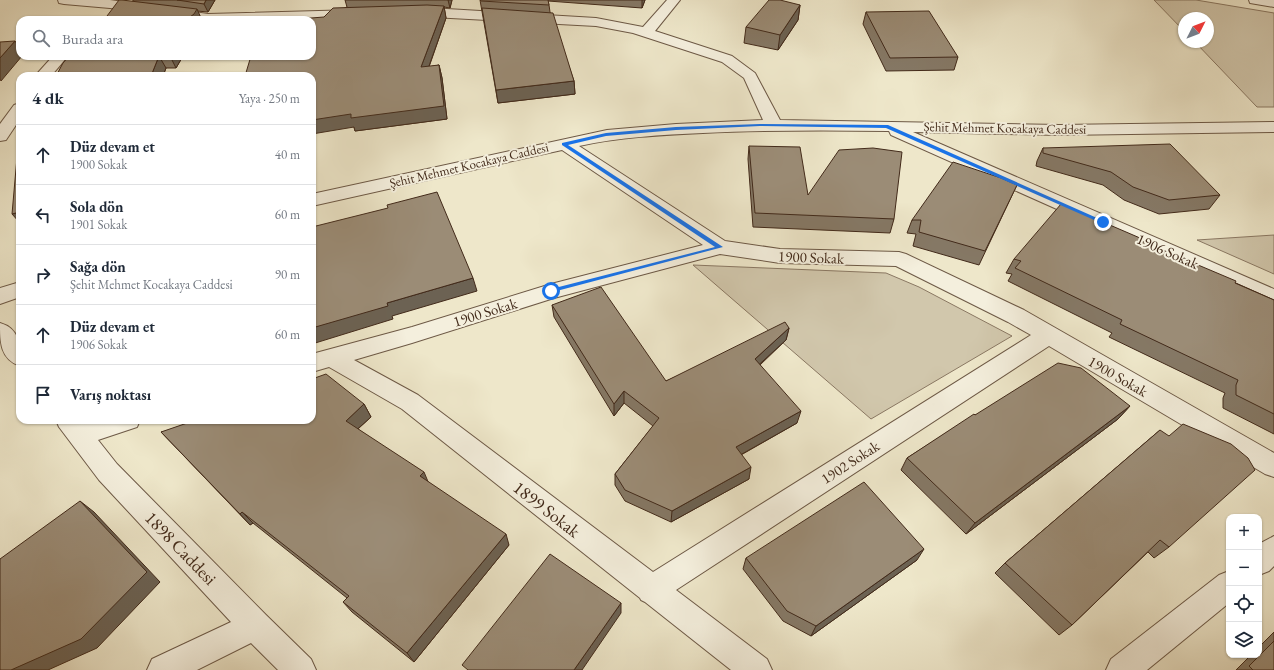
<!DOCTYPE html>
<html lang="tr">
<head>
<meta charset="utf-8">
<style>
  :root { --surface:#fff; --page:#f2f2f3; --text:#1f2937; --muted:#747a83; --line:#e0e1e3 }
  body { margin:0; font-family:"EB Garamond",serif; background:var(--page); color:var(--text) }
  .controls { position:absolute; right:12px; bottom:12px; display:grid; overflow:hidden; border-radius:8px; box-shadow:0 1px 3px #0004 }
  .controls button { width:36px; height:36px; display:grid; place-items:center; padding:0; border:0; border-bottom:1px solid var(--line); background:var(--surface); color:var(--text); font:20px sans-serif }
  .compass { position:absolute; left:1178px; top:12px; width:36px; height:36px; border-radius:50%; background:var(--surface); box-shadow:0 1px 3px #0004; rotate:48deg }
  .stop { position:absolute; width:12px; height:12px; margin:-9px; border:3px solid #1a73e8; border-radius:50%; background:#fff }
  .stop.end { background:#1a73e8; border-color:#fff; box-shadow:0 1px 4px #0008 }
  .list { margin:0; padding:0; list-style:none }
  h2 { display:flex; justify-content:space-between; align-items:center; height:52px; margin:0; padding:0 16px; font-size:17px }
  h2 small { font-size:13px; font-weight:400; color:var(--muted) }
  .list li { display:grid; grid-template-columns:26px 1fr auto; gap:12px; align-items:center; box-sizing:border-box; height:60px; padding:0 16px; border-top:1px solid var(--line) }
  .list b { display:block; font-size:15px; white-space:nowrap }
  .list p { margin:0; font-size:13px; white-space:nowrap; color:var(--muted) }
  .list em { font-size:13px; font-style:normal; color:var(--muted) }
  .icon { flex:none; width:22px; height:22px; fill:none; stroke:currentColor; stroke-width:2; stroke-linecap:round; stroke-linejoin:round }
  .map { position:relative; flex:none; width:1274px; height:670px; overflow:hidden }
  .search { position:absolute; background:var(--surface); box-shadow:0 1px 3px #0004; left:16px; top:16px; width:300px; height:44px; display:flex; align-items:center; gap:10px; box-sizing:border-box; padding:0 14px; border-radius:12px; color:var(--muted); font-size:15px }
  .panel { position:absolute; background:var(--surface); box-shadow:0 1px 3px #0004; left:16px; top:72px; width:300px; height:352px; border-radius:12px }
  .map>svg:first-child { display:block }
  .green { fill:#d1c7ac; stroke:#8a7863 }
  .lines { fill:none; stroke-linecap:round; stroke-linejoin:round }
  .minor-casing { stroke:#6d5946; stroke-width:2 }
  .minor { fill:#f4efdd; fill-rule:evenodd }
  .wall { fill:#857865; stroke:#422a1a }
  .shaded-wall { fill:#6c6253; stroke:#422a1a }
  .building { fill:#9b8c76; stroke:#422a1a }
  .route { fill:#1a73e8 }
  .labels { text-anchor:middle; dominant-baseline:central; stroke-width:4; stroke-linejoin:round; paint-order:stroke }
  .far-street-label { font-size:13px; fill:#422a1a; stroke:#f4efdd }
  .street-label { font-size:15px; fill:#422a1a; stroke:#f4efdd }
  .near-street-label { font-size:18px; fill:#422a1a; stroke:#f4efdd }
</style>
</head>
<body>
<div class="map">
<svg width="1274" height="670" viewBox="0 0 1274 670">
  <rect width="100%" height="100%" fill="#eee7ca"/>
  <filter id="stains"><feTurbulence type="fractalNoise" baseFrequency=".005" numOctaves="4"/><feColorMatrix values="0 0 0 0 .2 0 0 0 0 .09 0 0 0 0 .02 0 0 0 .5 -.17"/></filter>
  <radialGradient id="worn" r=".72"><stop offset=".6" stop-color="#630" stop-opacity="0"/><stop offset="1" stop-color="#630" stop-opacity=".3"/></radialGradient>
  <g class="green">
    <polygon points="1154,0 1196,0 1274,13 1274,107 1257,107 1195,42 1208,42 1208,18 1184,18 1184,31"/>
    <polygon points="1274,235 1274,274 1197,240"/>
    <polygon points="693,265 886,273 919,287 1012,336 871,419"/>
  </g>
  <g class="lines">
    <g class="minor-casing">
      <g id="minor">
        <polygon points="58,0 110,0 208,14 356,10 361,11 363,14 361,17 356,18 194,20 110,8 64,4 59,3"/>
        <path d="M667 0H680L655 31 732 56 755 73 780 120 1060 125 1274 122V132L1060 135 913 132 1274 289V306L891 135 889 131C827 130 765 130 703 133 661 135 620 137 579 146L725 241 780 249 899 252 906 254 1024 310 1274 453V477L1265 474 1049 346 676 590 767 659 772 670H731L645 602 641 600 640 598 402 409 329 367 312 372V354L412 327 551 284 703 245 562 150 312 206V194L607 130 676 124 763 120 744 78 722 62 633 33 596 26 414 16 409 15 407 12 409 9 430 8 596 18 643 27ZM720 254 780 263 896 266 1008 322 1031 335 653 572 418 395 354 360 412 343 554 298Z"/>
        <polygon points="1249,0 1274,0 1274,7 1250,3"/>
        <polygon points="53,56 68,56 51,76 35,76"/>
        <polygon points="20,103 20,119 6,140 0,141 0,124 14,105"/>
        <polygon points="20,282 20,297 0,304 0,288"/>
        <path d="M0 323C21 329 20 347 20 366 0 359 0 342 0 323Z"/>
        <polygon points="56,420 82,420 85,424 97,420 140,420 137,427 98,440 117,464 266,615 311,659 316,670 278,670 251,643 197,670 147,670 152,659 231,622 99,480 59,427"/>
        <polygon points="1274,536 1274,566 1269,571 1259,575 1259,544"/>
        <polygon points="1229,571 1229,603 1147,670 1106,670 1111,659 1219,575"/>
      </g>
    </g>
    <use href="#minor" class="minor"/>
  </g>
  <g class="wall">
    <polygon points="133,0 215,0 208,12 197,11 202,20 104,20 133,1"/>
    <polygon points="345,0 452,0 450,8 444,7 446,18 429,67 439,65 442,78 447,119 355,131 324,17 347,7"/>
    <polygon points="480,0 645,0 642,8 548,1 549,5 550,12 574,81 575,94 498,103"/>
    <polygon points="800,5 798,20 778,50 744,43 746,27"/>
    <polygon points="866,12 958,57 954,70 886,71 863,24"/>
    <polygon points="69,56 183,56 176,68 166,68 163,76 56,76"/>
    <polygon points="749,146 808,195 894,219 890,233 753,227 748,159"/>
    <polygon points="1043,148 1220,195 1209,209 1159,214 1124,200 1103,185 1036,166 1037,161"/>
    <polygon points="1017,185 979,265 913,246 916,234 907,233 912,220"/>
    <polygon points="1139,240 1274,300 1274,434 1223,408 1223,398 1225,393 1109,337 1112,333 1008,281 1012,274 1006,273 1014,259"/>
    <polygon points="552,305 666,381 789,328 786,340 760,365 797,423 741,455 749,479 671,522 625,501 615,485 615,474 653,426 624,403 614,416 554,317"/>
    <polygon points="364,404 371,417 358,429 428,482 509,545 414,662 352,612 343,602 347,598 253,523 250,525 161,432"/>
    <polygon points="1130,406 1118,419 966,534 901,470 907,458 975,415"/>
    <polygon points="1160,430 1169,547 1154,558 1148,552 1072,625 1059,635 995,573 1005,563"/>
    <polygon points="746,558 917,560 811,636 783,621 743,569"/>
    <polygon points="1274,632 1274,670 1236,670 1251,655 1259,655 1259,647"/>
  </g>
  <g class="shaded-wall">
    <polygon points="206,0 215,0 208,12 204,4"/>
    <polygon points="448,0 452,0 450,8"/>
    <polygon points="642,0 645,0 642,8"/>
    <polygon points="800,5 798,20 778,50 780,35"/>
    <polygon points="444,6 446,18 424,80 421,67"/>
    <polygon points="197,9 202,20 186,20"/>
    <polygon points="15,41 20,48 20,56 22,56 1,81 0,79 0,58"/>
    <polygon points="159,56 166,68 163,76 151,76"/>
    <polygon points="170,56 183,56 176,68"/>
    <polygon points="439,65 442,78 447,119 355,131 354,127 312,134 312,120"/>
    <polygon points="574,81 575,94 498,103 496,90"/>
    <polygon points="20,212 20,223 12,214"/>
    <polygon points="473,278 477,291 392,316 393,319 312,344 312,328 387,303"/>
    <polygon points="789,328 786,340 752,371 755,359"/>
    <polygon points="624,391 624,403 614,416 614,404"/>
    <polygon points="364,404 371,417 353,433 346,421"/>
    <polygon points="1130,406 1118,419 966,534 975,523"/>
    <polygon points="801,411 797,423 733,459 736,447"/>
    <polygon points="751,467 749,479 671,522 672,511"/>
    <polygon points="424,472 429,484 420,476"/>
    <polygon points="80,501 94,512 160,582 97,648 48,670 11,670"/>
    <polygon points="242,512 253,523 250,525 240,514"/>
    <polygon points="506,534 509,545 414,662 407,653"/>
    <polygon points="924,549 917,560 811,636 816,626"/>
    <polygon points="621,603 621,613 582,670 574,670"/>
  </g>
  <g class="building">
    <polygon points="119,0 122,0 197,9 194,14 186,20 104,20"/>
    <polygon points="177,0 206,0 204,4"/>
    <polygon points="480,0 548,0 549,5 481,1"/>
    <polygon points="769,0 780,0 800,5 780,35 746,27"/>
    <polygon points="427,5 444,6 421,67 439,65 444,106 351,118 351,114 312,120 312,76 245,76 251,56 312,56 312,20 285,20 324,17 333,8"/>
    <polygon points="482,8 553,13 574,81 496,90"/>
    <polygon points="929,11 958,57 890,58 866,12"/>
    <polygon points="15,41 0,58 0,42"/>
    <polygon points="69,56 159,56 151,76 56,76 63,63"/>
    <polygon points="20,142 20,212 12,214 18,146"/>
    <polygon points="1170,144 1220,195 1169,200 1133,187 1111,172 1043,153 1043,148"/>
    <polygon points="749,146 800,147 808,195 839,150 873,148 902,152 894,219 755,213"/>
    <polygon points="953,162 1001,178 1017,185 985,251 919,232 921,220 912,220"/>
    <polygon points="437,192 473,278 387,303 388,306 312,328 312,227 388,208 387,205"/>
    <polygon points="1061,204 1140,238 1139,240 1236,281 1235,283 1274,300 1274,414 1236,395 1236,385 1238,380 1120,324 1122,320 1015,268 1021,261 1014,259"/>
    <polygon points="601,287 666,381 785,322 789,328 755,359 801,411 736,447 751,467 672,511 625,490 615,474 659,418 624,391 614,404 552,305"/>
    <polygon points="1058,363 1081,368 1130,406 975,523 907,458 974,414 975,415"/>
    <polygon points="326,374 364,404 346,421 424,472 420,476 506,534 407,653 343,602 349,596 242,512 240,514 161,432 196,420 312,420 312,379"/>
    <polygon points="1183,424 1231,444 1248,458 1255,470 1169,547 1160,540 1072,625 1005,563 1160,430 1169,436"/>
    <polygon points="864,482 924,549 816,626 787,611 746,558"/>
    <polygon points="80,501 147,572 81,639 11,670 0,670 0,559"/>
    <polygon points="550,554 621,603 574,670 468,670 462,665"/>
    <polygon points="1274,641 1274,670 1253,670 1249,666"/>
  </g>
  <polygon class="route" points="760,124 888,125 1106,222 1101,223 886,128 760,126 676,130 606,136 568,145 723,247 549,293 548,291 551,289 715,247 562,145 562,143 606,133 676,127"/>
  <g class="labels">
    <g class="far-street-label">
      <text transform="translate(1005 128) rotate(1)">Şehit Mehmet Kocakaya Caddesi</text>
      <text transform="translate(469 165) rotate(-13)">Şehit Mehmet Kocakaya Caddesi</text>
    </g>
    <g class="street-label">
      <text transform="translate(1168 251) rotate(24)">1906 Sokak</text>
      <text transform="translate(811 257) rotate(2)">1900 Sokak</text>
      <text transform="translate(485 312) rotate(-17)">1900 Sokak</text>
      <text transform="translate(1118 376) rotate(30)">1900 Sokak</text>
      <text transform="translate(850 462) rotate(-33)">1902 Sokak</text>
    </g>
    <g class="near-street-label">
      <text transform="translate(547 509) rotate(38)">1899 Sokak</text>
      <text transform="translate(181 548) rotate(46)">1898 Caddesi</text>
    </g>
  </g>
  <rect width="100%" height="100%" filter="url(#stains)"/>
  <rect width="100%" height="100%" fill="url(#worn)"/>
</svg>
<div class="controls">
<button>+</button>
<button>−</button>
<button><svg class="icon" aria-label="locate" viewBox="0 0 24 24"><circle cx="12" cy="12" r="6"/><path d="M12 2v4M12 18v4M2 12h4M18 12h4"/></svg></button>
<button><svg class="icon" aria-label="layers" viewBox="0 0 24 24"><path d="M12 4l9 5-9 5-9-5zM3 14l9 5 9-5"/></svg></button>
</div>
<svg class="compass" viewBox="-18 -18 36 36"><path d="M0-13l5 13h-10z" fill="#e53935"/><path d="M0 13l5-13h-10z" fill="#747a83"/></svg>
<div class="stop" style="left:551px;top:291px"></div>
<div class="stop end" style="left:1103px;top:222px"></div>
<div class="search"><svg class="icon" aria-label="search" viewBox="0 0 24 24"><circle cx="10" cy="10" r="6"/><path d="M15 15l6 6"/></svg>Burada ara</div>
<section class="panel">
<h2>4 dk<small>Yaya · 250 m</small></h2>
<ul class="list">
<li><svg class="icon" aria-label="ahead" viewBox="0 0 24 24"><path d="M12 20V5M6 11l6-6 6 6"/></svg><div><b>Düz devam et</b><p>1900 Sokak</p></div><em>40 m</em></li>
<li><svg class="icon" aria-label="left" viewBox="0 0 24 24"><path d="M17 20v-9H6M10 6l-5 5 5 5"/></svg><div><b>Sola dön</b><p>1901 Sokak</p></div><em>60 m</em></li>
<li><svg class="icon" aria-label="right" viewBox="0 0 24 24"><path d="M7 20v-9h11M14 6l5 5-5 5"/></svg><div><b>Sağa dön</b><p>Şehit Mehmet Kocakaya Caddesi</p></div><em>90 m</em></li>
<li><svg class="icon" aria-label="ahead" viewBox="0 0 24 24"><path d="M12 20V5M6 11l6-6 6 6"/></svg><div><b>Düz devam et</b><p>1906 Sokak</p></div><em>60 m</em></li>
<li><svg class="icon" aria-label="arrive" viewBox="0 0 24 24"><path d="M6 21V4h12l-3 4 3 4H6"/></svg><div><b>Varış noktası</b></div></li>
</ul>
</section>
</div>
</body>
</html>
